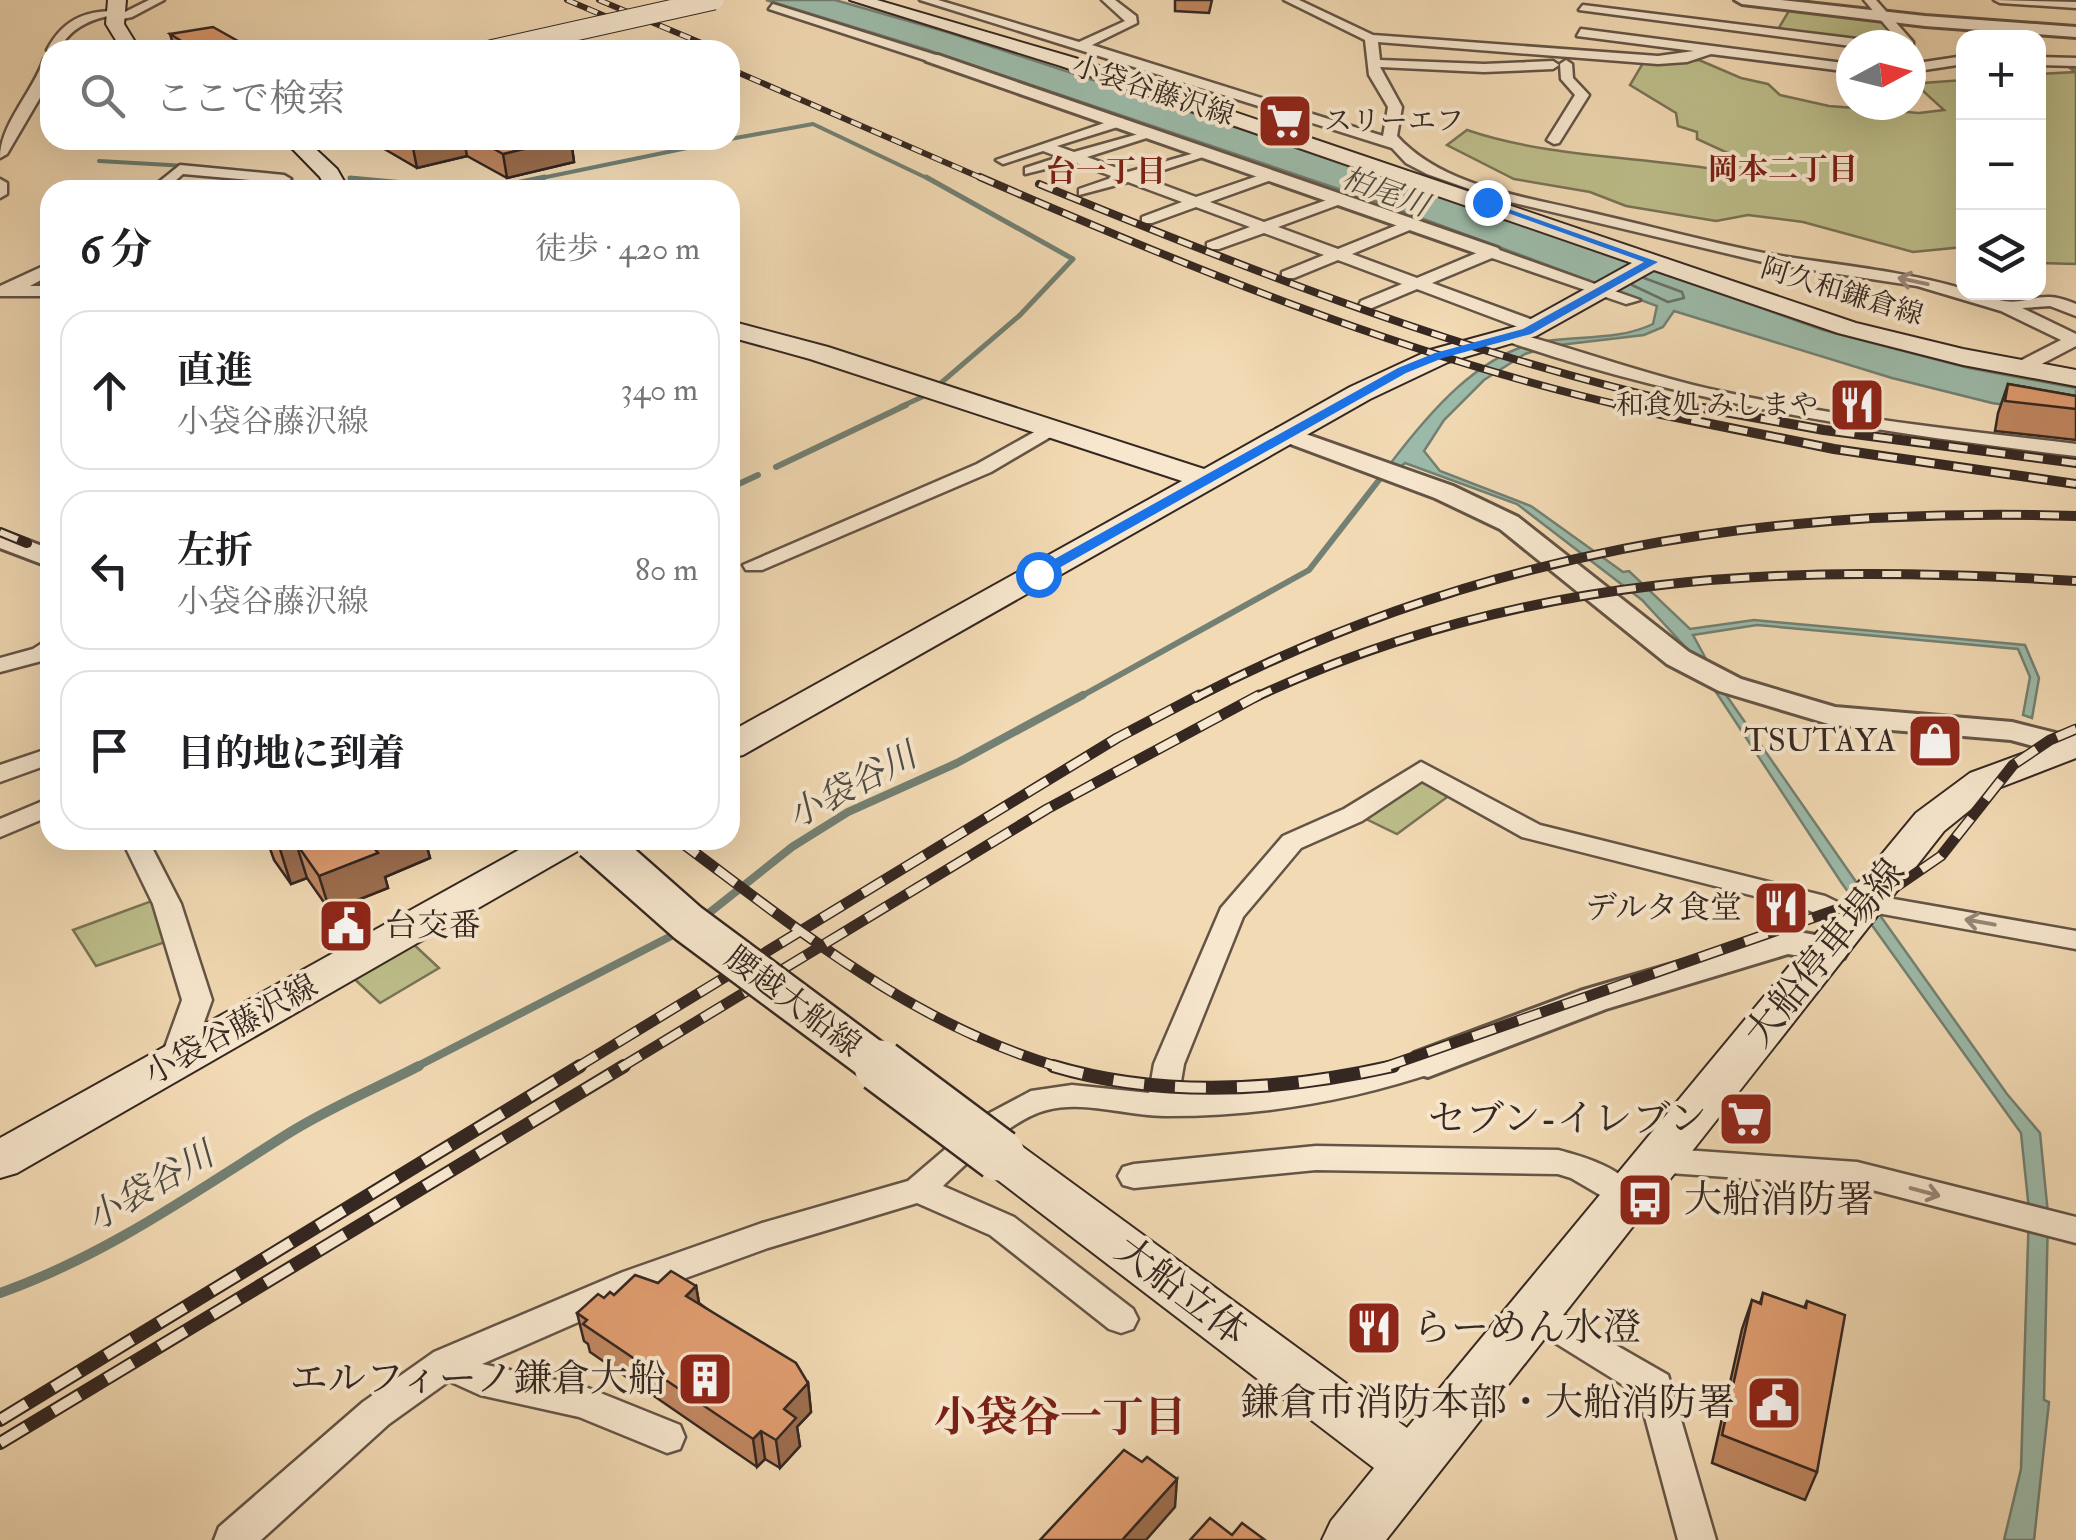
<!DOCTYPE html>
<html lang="ja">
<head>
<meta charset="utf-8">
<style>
  :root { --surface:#fff; --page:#f2f2f2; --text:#202124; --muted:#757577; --line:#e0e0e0 }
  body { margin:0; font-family:"IM FELL Double Pica","Noto Serif JP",serif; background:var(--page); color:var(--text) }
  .controls { position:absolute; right:30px; top:30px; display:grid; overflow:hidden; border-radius:20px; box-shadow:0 10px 40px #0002 }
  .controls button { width:90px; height:90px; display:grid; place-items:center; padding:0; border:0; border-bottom:2px solid var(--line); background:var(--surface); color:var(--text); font:50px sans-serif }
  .compass { position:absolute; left:1836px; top:30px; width:90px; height:90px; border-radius:50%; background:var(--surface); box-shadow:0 10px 40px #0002; rotate:83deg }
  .stop { position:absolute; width:30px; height:30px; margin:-22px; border:8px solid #1a73e8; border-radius:50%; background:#fff }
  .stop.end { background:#1a73e8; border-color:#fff; box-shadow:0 2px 10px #0008 }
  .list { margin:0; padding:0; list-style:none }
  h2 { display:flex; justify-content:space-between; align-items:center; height:130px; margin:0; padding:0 40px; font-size:42px }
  h2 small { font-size:32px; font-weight:400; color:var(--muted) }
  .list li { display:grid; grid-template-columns:65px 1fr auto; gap:30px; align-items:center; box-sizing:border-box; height:160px; margin:0 20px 20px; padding:0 20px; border:2px solid var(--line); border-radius:30px }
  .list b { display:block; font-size:38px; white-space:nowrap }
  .list p { margin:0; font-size:32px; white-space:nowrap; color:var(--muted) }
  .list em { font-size:32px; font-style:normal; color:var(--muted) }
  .icon { flex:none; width:55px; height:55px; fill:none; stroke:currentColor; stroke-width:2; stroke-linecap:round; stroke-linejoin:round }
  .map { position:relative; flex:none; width:2076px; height:1540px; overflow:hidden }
  .search { position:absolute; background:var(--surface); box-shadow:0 10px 40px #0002; left:40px; top:40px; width:700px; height:110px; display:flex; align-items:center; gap:25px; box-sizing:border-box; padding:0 35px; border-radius:30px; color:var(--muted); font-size:38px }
  .panel { position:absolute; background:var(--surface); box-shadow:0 10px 40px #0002; left:40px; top:180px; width:700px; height:670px; border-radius:30px }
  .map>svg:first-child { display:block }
  .green { fill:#bdbf8b; stroke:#797356; stroke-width:2.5 }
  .water { fill:#9cbbaa; stroke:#738073; stroke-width:2.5 }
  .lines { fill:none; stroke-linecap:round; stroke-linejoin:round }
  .shore { stroke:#687166; stroke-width:2.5 }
  .stream-far4 { stroke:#738073; stroke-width:4 }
  .stream-far3 { stroke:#738073; stroke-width:5 }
  .stream-far2 { stroke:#738073; stroke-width:6 }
  .stream-far1 { stroke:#738073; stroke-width:8 }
  .stream { stroke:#738073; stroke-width:10 }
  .minor-casing { stroke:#645446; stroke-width:5 }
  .tertiary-casing { stroke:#645446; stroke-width:6 }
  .secondary-casing { stroke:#352721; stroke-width:4 }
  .minor { fill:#f7e7ce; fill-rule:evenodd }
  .tertiary { fill:#f7e7ce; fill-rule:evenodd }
  .secondary { fill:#f7e7ce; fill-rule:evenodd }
  .rail-far4-casing { stroke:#352721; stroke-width:6 }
  .rail-far3-casing { stroke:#352721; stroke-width:8 }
  .rail-far2-casing { stroke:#352721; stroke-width:10 }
  .rail-far1-casing { stroke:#352721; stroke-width:11 }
  .rail-casing { stroke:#352721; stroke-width:14 }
  .rail-far4 { stroke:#f7e7ce; stroke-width:4; stroke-dasharray:11; stroke-linecap:butt }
  .rail-far3 { stroke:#f7e7ce; stroke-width:5; stroke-dasharray:15; stroke-linecap:butt }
  .rail-far2 { stroke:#f7e7ce; stroke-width:6; stroke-dasharray:19; stroke-linecap:butt }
  .rail-far1 { stroke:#f7e7ce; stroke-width:8; stroke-dasharray:24; stroke-linecap:butt }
  .rail { stroke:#f7e7ce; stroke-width:10; stroke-dasharray:31; stroke-linecap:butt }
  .secondary-bridge-far2-casing { stroke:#352721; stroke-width:21; stroke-linecap:butt }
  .secondary-bridge-far1-casing { stroke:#352721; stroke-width:45; stroke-linecap:butt }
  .secondary-bridge-casing { stroke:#352721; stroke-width:56; stroke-linecap:butt }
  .secondary-bridge-far2 { stroke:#f7e7ce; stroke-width:19 }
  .secondary-bridge-far1 { stroke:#f7e7ce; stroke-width:40 }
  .secondary-bridge { stroke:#f7e7ce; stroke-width:51 }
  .wall { fill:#c18760; stroke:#352721; stroke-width:2.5 }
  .shaded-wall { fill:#9d6e4e; stroke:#352721; stroke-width:2.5 }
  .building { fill:#e09d70; stroke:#352721; stroke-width:2.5 }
  .oneway { stroke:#968778 }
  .route { fill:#1a73e8 }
  .labels { text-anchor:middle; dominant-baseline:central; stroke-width:8; stroke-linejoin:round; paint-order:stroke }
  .far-street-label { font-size:28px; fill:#352721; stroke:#f7e7ce }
  .far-poi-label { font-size:28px; fill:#352721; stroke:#f7e7ce; text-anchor:start }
  .far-neighbourhood-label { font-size:30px; font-weight:bold; fill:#7a1f14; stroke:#f7e7ce }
  .far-water-label { font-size:30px; font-style:italic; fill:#4f4c43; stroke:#f7e7ce }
  .poi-label { font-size:32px; fill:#352721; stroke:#f7e7ce; text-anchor:end }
  .street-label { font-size:32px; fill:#352721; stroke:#f7e7ce }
  .water-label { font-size:35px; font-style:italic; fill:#4f4c43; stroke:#f7e7ce }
  .near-street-label { font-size:38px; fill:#352721; stroke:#f7e7ce }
  .near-poi-label { font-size:38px; fill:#352721; stroke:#f7e7ce; text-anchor:end }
  .near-neighbourhood-label { font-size:42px; font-weight:bold; fill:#7a1f14; stroke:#f7e7ce }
</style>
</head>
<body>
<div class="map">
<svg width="2076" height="1540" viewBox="0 0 2076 1540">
  <rect width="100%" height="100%" fill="#f2dab4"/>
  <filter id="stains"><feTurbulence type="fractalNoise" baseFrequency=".002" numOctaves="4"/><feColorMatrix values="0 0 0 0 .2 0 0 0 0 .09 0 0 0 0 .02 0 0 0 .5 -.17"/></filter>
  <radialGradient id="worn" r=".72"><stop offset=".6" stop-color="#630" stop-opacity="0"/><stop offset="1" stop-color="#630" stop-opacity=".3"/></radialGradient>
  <g class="green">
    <polygon points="1790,9 1884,21 1904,45 1777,31"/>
    <path d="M1699 60 1741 78 1768 84 1780 95 1829 106 1919 113 1944 110 1923 91V83L1963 80V247L1913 252 1803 222 1748 215 1716 221 1626 206 1590 192 1514 179 1447 145 1467 130C1547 157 1631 156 1714 169L1733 166 1741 159 1697 139V132L1678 126 1676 113 1630 85 1643 63Z"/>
    <polygon points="2070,68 2076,68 2076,264 2039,263 2039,74 2075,72"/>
    <polygon points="1411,780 1424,780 1450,795 1397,834 1364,818"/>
    <polygon points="157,899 171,940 96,966 73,930"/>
    <polygon points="409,940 439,968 380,1003 348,973"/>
  </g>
  <path class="water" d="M766 0H835L950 33 1456 200 1823 330 1969 368 2076 388V416L1992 403 1892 378 1674 311 1663 327 1644 335 1551 346 1525 354 1484 380 1444 420 1424 451 1440 471 1531 506 1623 572 1629 571 1690 629 1754 620 2025 645 2039 678 2032 718 2023 715 2030 677 2018 649 1757 625 1693 635 1724 692 1852 876 2007 1094 2040 1133 2048 1214 2044 1400 2049 1402 2034 1540H2004L2021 1469 2029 1210 2021 1133 1841 882 1689 651 1642 600 1517 504 1405 463 1399 468 1390 464C1428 414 1481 350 1546 341 1581 336 1620 340 1653 324L1657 306 1386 205 925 49Z"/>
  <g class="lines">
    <polyline class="shore" points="1632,285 1668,302 1684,298 1682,292 1644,278"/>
    <g class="stream-far4">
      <polyline points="730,139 813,124 931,180"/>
      <polyline points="99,161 187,166"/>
      <polyline points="350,178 368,180"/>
      <polyline points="532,180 726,140"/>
    </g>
    <g class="stream-far3">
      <polyline points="926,177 1073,259 1020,315 942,382"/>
      <polyline points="350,178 481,190"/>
      <polyline points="482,190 545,177"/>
      <polyline points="900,407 922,397"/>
    </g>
    <g class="stream-far2">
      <polyline points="776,467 906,405"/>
      <polyline points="730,488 758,475"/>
      <polyline points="1078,698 1309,570 1386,471"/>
    </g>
    <g class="stream-far1">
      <polyline points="704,917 792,847 848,812 957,763 1083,695"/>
      <polyline points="414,1068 679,932"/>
    </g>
    <path class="stream" d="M0 1293C105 1256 195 1192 289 1133 329 1108 376 1088 419 1066"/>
    <g class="minor-casing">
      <g id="minor">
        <path d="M149 0H164L132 17 113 21 108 16C86 21 69 30 59 50H47C65 15 93 9 125 12Z"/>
        <path d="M920 0H938L1079 42 1125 21 1102 0H1115L1136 16 1137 23 1092 45 1383 136 1388 107 1369 75 1365 40 1284 0H1299L1373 35 1658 56 1694 51 1577 36 1581 29 1851 64V72L1711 54 1687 62 1658 64 1378 42 1380 60 1484 64 1553 61 1559 65 1553 69 1484 72 1380 67 1402 107 1397 136C1442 186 1521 196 1584 211 1646 225 1707 242 1769 254 1834 265 1900 270 1964 289V292C1978 292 1990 299 2004 301 2032 305 2039 288 2076 304V316L2050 306 2022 308 2076 334V346L2026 372H2014V364L2061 340 2001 311 1917 286 1767 263 1498 199 1427 174 1406 163 1392 148Z"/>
        <polygon points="1864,0 1876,0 1913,42 1913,48 1902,45"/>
        <polygon points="1994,0 2076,2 2076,8 2000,3"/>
        <polygon points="773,4 936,55 938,58 928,61 769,9"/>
        <polygon points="1583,5 1873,41 1879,45 1851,46 1579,10"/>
        <path d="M50 55 48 84 7 154 0 158C0 124 33 92 44 59Z"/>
        <polygon points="1964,56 1964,64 1911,72 1911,64"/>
        <polygon points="2038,57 2076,58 2076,66 2038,65"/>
        <polygon points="1566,60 1572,64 1573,78 1589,95 1559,143 1554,144 1547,140 1575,95 1561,79 1560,64"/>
        <polygon points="1119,118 1124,119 1124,125 1057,146 1074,152 1153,130 1153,136 1087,157 1128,172 1209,149 1209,155 1142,177 1196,197 1272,171 1279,175 1277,178 1210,202 1264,222 1341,195 1346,196 1346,202 1278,227 1338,249 1412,219 1420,224 1417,227 1352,254 1417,278 1491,247 1640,300 1626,304 1492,258 1432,283 1541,323 1541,331 1529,331 1417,289 1367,310 1359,305 1361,301 1402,284 1338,260 1294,278 1282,278 1282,272 1324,255 1264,233 1219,249 1207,249 1207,243 1250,227 1196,207 1152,223 1142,223 1142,217 1182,202 1128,182 1079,195 1079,189 1114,177 1073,162 1025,174 1025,168 1059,157 1043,151 1003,164 996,160"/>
        <polygon points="180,165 284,175 291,179 284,183 183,174 165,190 149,190"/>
        <polygon points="0,179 7,183 7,194 0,198"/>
        <polygon points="50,263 50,275 30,286 50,286 50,296 0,296 0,286"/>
        <path d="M1512 332C1581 350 1648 376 1719 391 1836 417 1957 430 2076 444V456C1882 433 1691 405 1506 341V333Z"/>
        <polygon points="1052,422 1061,428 1059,432 991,472 762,570 746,570 743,565 977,464"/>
        <polygon points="50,638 49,659 0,672 0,658 33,649"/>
        <polygon points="50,748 50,764 0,782 0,765"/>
        <path d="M1421 762 1540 825 1825 896 1862 914 1866 921 1862 928 1852 930 1806 909 1522 837 1422 781 1362 821 1301 848 1243 917 1184 1064 1179 1093C1249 1092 1319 1085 1387 1065 1404 1060 1421 1050 1439 1055L1443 1063 1439 1071C1351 1101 1262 1116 1169 1116 1129 1117 1086 1100 1047 1110 1013 1118 968 1162 943 1186L1014 1217 1133 1309 1138 1319 1133 1329 1121 1333 1109 1329 990 1235 917 1203 768 1248 647 1292 482 1364 583 1386 680 1425 685 1437 680 1449 667 1453 579 1417 480 1395 449 1381 389 1424 261 1540H214L219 1527 363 1402 434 1352 623 1272 762 1223 908 1181 984 1116 1031 1091 1072 1085 1149 1093 1154 1064 1221 908 1283 836 1344 809Z"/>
        <polygon points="50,798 50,816 0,837 0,819"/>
        <polygon points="122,840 148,840 181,904 212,1000 190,1061 186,1069 175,1072 164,1069 160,1061 182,1000 153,904"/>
        <polygon points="1865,894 2076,931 2076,949 1855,909 1851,903 1855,897"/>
        <path d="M1316 1146 1558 1150C1585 1157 1626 1169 1640 1196L1635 1205 1624 1209 1571 1178 1558 1174 1316 1170 1134 1188 1123 1185 1118 1176 1123 1167 1134 1164Z"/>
        <polygon points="1655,1148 1857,1162 2076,1217 2076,1243 1857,1186 1655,1172 1644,1169 1639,1160 1644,1151"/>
        <polygon points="1532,1297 1668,1375 1716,1540 1678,1540 1639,1395 1520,1321 1515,1311 1520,1301"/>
      </g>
    </g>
    <g class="tertiary-casing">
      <g id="tertiary">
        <polygon points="1735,0 1781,0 1925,16 2076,27 2076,37 1925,26 1742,4"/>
        <polygon points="926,55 938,55 1498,248 1501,252 1498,256 1484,256 926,61"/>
        <polygon points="1286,427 1453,486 1518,517 1689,652 1741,679 1835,707 2012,722 2076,738 2076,754 2069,756 2011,740 1832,725 1719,691 1667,664 1500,529 1435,498 1277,439 1274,434 1277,429"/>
        <polygon points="0,530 50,549 50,567 0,548"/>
        <polygon points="1787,930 1844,940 1849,949 1844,958 1831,961 1788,954 1606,1009 1428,1077 1414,1073 1408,1063 1414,1053 1580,991"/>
      </g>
    </g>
    <g class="secondary-casing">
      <g id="secondary">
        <polygon points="108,0 126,0 124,24 140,50 122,50 106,24"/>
        <polygon points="850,0 877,0 1075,58 1856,323 1963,349 2076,370 2076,386 1963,365 1838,333 1654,270 1536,336 1448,362 1370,399 743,755 730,758 730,732 1182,481 810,359 730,337 730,321 828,347 1204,469 1350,387 1430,350 1518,326 1632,263 1061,66"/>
        <polygon points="284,140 306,140 337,169 349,190 327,190 320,177"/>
        <polygon points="2076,734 2076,758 1996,789 1944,831 1386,1540 1322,1540 1331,1521 1374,1468 982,1168 975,1155 982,1142 999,1137 1016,1142 1407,1428 1916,813 1970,773"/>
        <polygon points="537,840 587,840 581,849 17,1173 0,1178 0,1138"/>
      </g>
    </g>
    <use href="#minor" class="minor"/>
    <use href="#tertiary" class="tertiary"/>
    <use href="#secondary" class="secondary"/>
    <g class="rail-far4-casing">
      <g id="rail-far4">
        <polyline points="567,0 612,19"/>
        <polyline points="599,0 718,50"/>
        <polyline points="730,69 986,180"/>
      </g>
    </g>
    <g class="rail-far3-casing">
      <g id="rail-far3">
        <path d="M980 177C1190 268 1404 356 1628 407"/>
        <path d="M1039 184C1254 272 1470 357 1697 407"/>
      </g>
    </g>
    <g class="rail-far2-casing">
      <g id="rail-far2">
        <polyline points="1617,405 1834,449 2076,484"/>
        <polyline points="1686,405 1824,430 2076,463"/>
        <polyline points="0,532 27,543"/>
        <path d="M1195 698C1476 553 1762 506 2076 516"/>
        <path d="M1254 698C1522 572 1785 563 2076 581"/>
      </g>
    </g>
    <g class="rail-far1-casing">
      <g id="rail-far1">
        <path d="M678 840C802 932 911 1024 1062 1068"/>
        <polyline points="576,1068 1117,738 1199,695"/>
        <polyline points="620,1068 1047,809 1259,695"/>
        <polyline points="1382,1068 1890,891 1941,856 2013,765 2050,740 2076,729"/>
      </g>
    </g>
    <g class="rail-casing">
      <g id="rail">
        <path d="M1053 1066C1164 1099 1282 1091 1393 1066"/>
        <polyline points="0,1420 580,1066"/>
        <polyline points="0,1443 624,1066"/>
      </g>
    </g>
    <use href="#rail-far4" class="rail-far4"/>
    <use href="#rail-far3" class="rail-far3"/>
    <use href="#rail-far2" class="rail-far2"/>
    <use href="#rail-far1" class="rail-far1"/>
    <use href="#rail" class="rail"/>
    <g class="secondary-bridge-far2-casing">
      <polyline id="secondary-bridge-far2" points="490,50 714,0"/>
    </g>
    <g class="secondary-bridge-far1-casing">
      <polyline id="secondary-bridge-far1" points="594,840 688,923 883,1068"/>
    </g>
    <g class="secondary-bridge-casing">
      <polyline id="secondary-bridge" points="880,1066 999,1155"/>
    </g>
    <use href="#secondary-bridge-far2" class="secondary-bridge-far2"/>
    <use href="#secondary-bridge-far1" class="secondary-bridge-far1"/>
    <use href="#secondary-bridge" class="secondary-bridge"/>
  </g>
  <g class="wall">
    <polygon points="1175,0 1212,0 1209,13 1175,11"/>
    <polygon points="170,34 254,50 175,50"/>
    <polygon points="380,140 571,140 574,162 507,178 467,156 417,168 381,147"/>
    <polygon points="2008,384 2076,396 2076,440 1995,431 1998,413"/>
    <polygon points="267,840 425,840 430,858 385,877 388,888 330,911 307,878 291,884 274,860"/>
    <polygon points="658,1283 696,1286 699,1303 808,1383 811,1412 797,1427 800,1446 780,1468 765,1459 757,1467 590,1352 588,1344 584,1341 577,1313 604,1298"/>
    <polygon points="1763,1293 1804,1308 1807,1301 1817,1472 1805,1500 1712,1463 1742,1329 1752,1300 1760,1303"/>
  </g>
  <g class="shaded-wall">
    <polygon points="427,140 464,140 467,156 417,168 412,143"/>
    <polygon points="560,140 571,140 574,162 507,178 503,154"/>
    <polygon points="379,840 425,840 430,858 385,877 388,888 330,911 319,876"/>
    <polygon points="296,843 307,878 291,884 280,849"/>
    <polygon points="696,1286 701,1315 686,1296"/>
    <polygon points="808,1383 811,1412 797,1427 800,1446 780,1468 776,1440 784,1409"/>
    <polygon points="761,1431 765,1459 757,1467 753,1439"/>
    <polygon points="1177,1479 1175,1507 1146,1540 1122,1540"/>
  </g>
  <g class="building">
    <polygon points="213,27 254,50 196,50 170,34"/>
    <polygon points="406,140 427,140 412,143"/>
    <polygon points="478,140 560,140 503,154"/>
    <polygon points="2008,384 2076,396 2076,409 2005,401"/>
    <polygon points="274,840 379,840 371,844 378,853 319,876 296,843 280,849"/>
    <polygon points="671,1271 696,1286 686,1296 796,1363 808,1383 784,1409 796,1418 776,1440 761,1431 753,1439 583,1324 587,1320 577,1313 598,1294 604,1298 610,1292 614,1295 635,1275 658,1283"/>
    <polygon points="1763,1293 1806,1308 1807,1301 1845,1315 1817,1472 1722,1435 1752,1300 1761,1304"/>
    <polygon points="1124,1450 1142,1462 1147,1457 1177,1479 1122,1540 1040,1540"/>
    <polygon points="1210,1518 1232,1535 1242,1523 1265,1540 1190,1540"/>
  </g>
  <defs><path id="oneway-shaft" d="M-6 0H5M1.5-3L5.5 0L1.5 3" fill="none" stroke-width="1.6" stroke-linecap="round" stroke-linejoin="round" transform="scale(2.5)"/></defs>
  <g class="oneway">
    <use href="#oneway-shaft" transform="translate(1913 281) rotate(-168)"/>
    <use href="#oneway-shaft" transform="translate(1980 922) rotate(-170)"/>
    <use href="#oneway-shaft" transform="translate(1925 1192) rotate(15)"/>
  </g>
  <polygon class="route" points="1483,200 1658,262 1531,334 1443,358 1406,373 1043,577 1033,577 1033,571 1398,368 1435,353 1523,329 1644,262 1483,204"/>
  <defs>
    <g id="supermarket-square" transform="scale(2.875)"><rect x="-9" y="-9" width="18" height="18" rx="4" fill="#8f2418" stroke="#f7e7ce"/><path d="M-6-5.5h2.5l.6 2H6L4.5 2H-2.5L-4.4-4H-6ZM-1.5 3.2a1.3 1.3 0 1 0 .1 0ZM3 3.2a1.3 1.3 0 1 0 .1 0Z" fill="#fff"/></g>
    <g id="restaurant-square" transform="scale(2.875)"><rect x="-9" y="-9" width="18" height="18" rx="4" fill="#8f2418" stroke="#f7e7ce"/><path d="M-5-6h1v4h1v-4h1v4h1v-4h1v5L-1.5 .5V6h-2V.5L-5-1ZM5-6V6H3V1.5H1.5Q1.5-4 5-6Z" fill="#fff"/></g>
    <g id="shop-square" transform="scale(2.875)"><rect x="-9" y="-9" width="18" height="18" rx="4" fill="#8f2418" stroke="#f7e7ce"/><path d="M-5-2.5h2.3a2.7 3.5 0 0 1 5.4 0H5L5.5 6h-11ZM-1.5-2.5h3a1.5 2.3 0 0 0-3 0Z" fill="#fff"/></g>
    <g id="civic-square" transform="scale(2.875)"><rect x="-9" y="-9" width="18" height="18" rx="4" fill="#8f2418" stroke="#f7e7ce"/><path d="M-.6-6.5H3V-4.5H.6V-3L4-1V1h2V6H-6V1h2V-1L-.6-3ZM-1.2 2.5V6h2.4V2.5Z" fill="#fff"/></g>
    <g id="bus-square" transform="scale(2.875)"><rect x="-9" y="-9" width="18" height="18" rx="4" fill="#8f2418" stroke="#f7e7ce"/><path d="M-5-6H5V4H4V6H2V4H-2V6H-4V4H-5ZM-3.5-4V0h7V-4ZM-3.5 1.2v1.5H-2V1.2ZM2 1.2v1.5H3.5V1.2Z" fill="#fff"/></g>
    <g id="building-square" transform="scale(2.875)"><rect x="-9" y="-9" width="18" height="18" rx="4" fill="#8f2418" stroke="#f7e7ce"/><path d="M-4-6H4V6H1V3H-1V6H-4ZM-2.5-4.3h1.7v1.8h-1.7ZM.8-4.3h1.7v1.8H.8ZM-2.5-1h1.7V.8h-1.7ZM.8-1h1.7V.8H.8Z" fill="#fff"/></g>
  </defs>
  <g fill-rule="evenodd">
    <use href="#supermarket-square" x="1285" y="121"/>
    <use href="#restaurant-square" x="1857" y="405"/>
    <use href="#shop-square" x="1935" y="741"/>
    <use href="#restaurant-square" x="1781" y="908"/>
    <use href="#civic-square" x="346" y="926"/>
    <use href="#supermarket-square" x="1746" y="1119"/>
    <use href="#bus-square" x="1645" y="1200"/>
    <use href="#restaurant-square" x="1374" y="1328"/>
    <use href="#building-square" x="705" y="1379"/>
    <use href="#civic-square" x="1774" y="1403"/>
  </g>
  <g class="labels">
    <g class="far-street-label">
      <text transform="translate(1153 91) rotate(18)">小袋谷藤沢線</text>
      <text transform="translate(1842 292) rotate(17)">阿久和鎌倉線</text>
    </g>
    <g class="far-poi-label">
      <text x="1324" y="121">スリーエフ</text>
      <text x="1818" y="405" text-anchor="end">和食処 みしまや</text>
    </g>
    <g class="far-neighbourhood-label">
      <text x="1783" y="169">岡本二丁目</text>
      <text x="1106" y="171">台一丁目</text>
    </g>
    <g class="far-water-label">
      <text transform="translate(1385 192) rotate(20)">柏尾川</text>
    </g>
    <g class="poi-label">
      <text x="1896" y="741">TSUTAYA</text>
      <text x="1742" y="908">デルタ食堂</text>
      <text x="385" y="926" text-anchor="start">台交番</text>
    </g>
    <g class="street-label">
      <text transform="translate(793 1002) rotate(37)">腰越大船線</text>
      <text transform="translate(231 1030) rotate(-29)">小袋谷藤沢線</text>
    </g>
    <g class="water-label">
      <text transform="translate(852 786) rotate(-28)">小袋谷川</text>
      <text transform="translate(150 1187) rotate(-30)">小袋谷川</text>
    </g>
    <g class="near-street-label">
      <text transform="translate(1825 953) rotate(-51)">大船停車場線</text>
      <text transform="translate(1181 1291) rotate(37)">大船立体</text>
    </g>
    <g class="near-poi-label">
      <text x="1707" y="1119">セブン-イレブン</text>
      <text x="1684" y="1200" text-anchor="start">大船消防署</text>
      <text x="1413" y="1328" text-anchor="start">らーめん水澄</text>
      <text x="666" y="1379">エルフィーノ鎌倉大船</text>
      <text x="1735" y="1403">鎌倉市消防本部・大船消防署</text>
    </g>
    <g class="near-neighbourhood-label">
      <text x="1060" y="1418">小袋谷一丁目</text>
    </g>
  </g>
  <rect width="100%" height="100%" filter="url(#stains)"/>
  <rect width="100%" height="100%" fill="url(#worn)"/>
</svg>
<div class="controls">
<button>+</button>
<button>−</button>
<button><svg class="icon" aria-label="layers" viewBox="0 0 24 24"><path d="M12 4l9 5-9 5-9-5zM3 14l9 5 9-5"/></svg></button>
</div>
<svg class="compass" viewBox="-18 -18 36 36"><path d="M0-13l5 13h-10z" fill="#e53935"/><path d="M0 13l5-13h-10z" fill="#757577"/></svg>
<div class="stop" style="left:1038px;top:574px"></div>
<div class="stop end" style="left:1487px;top:202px"></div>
<div class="search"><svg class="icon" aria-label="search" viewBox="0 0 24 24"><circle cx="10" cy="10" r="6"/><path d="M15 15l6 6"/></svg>ここで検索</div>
<section class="panel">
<h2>6 分<small>徒歩 · 420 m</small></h2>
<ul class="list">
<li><svg class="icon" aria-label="ahead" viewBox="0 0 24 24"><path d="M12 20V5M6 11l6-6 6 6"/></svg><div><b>直進</b><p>小袋谷藤沢線</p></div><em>340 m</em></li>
<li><svg class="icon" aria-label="left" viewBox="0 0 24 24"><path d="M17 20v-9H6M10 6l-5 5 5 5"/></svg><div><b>左折</b><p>小袋谷藤沢線</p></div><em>80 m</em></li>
<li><svg class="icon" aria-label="arrive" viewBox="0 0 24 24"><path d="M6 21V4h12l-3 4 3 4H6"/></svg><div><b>目的地に到着</b></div></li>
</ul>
</section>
</div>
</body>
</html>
